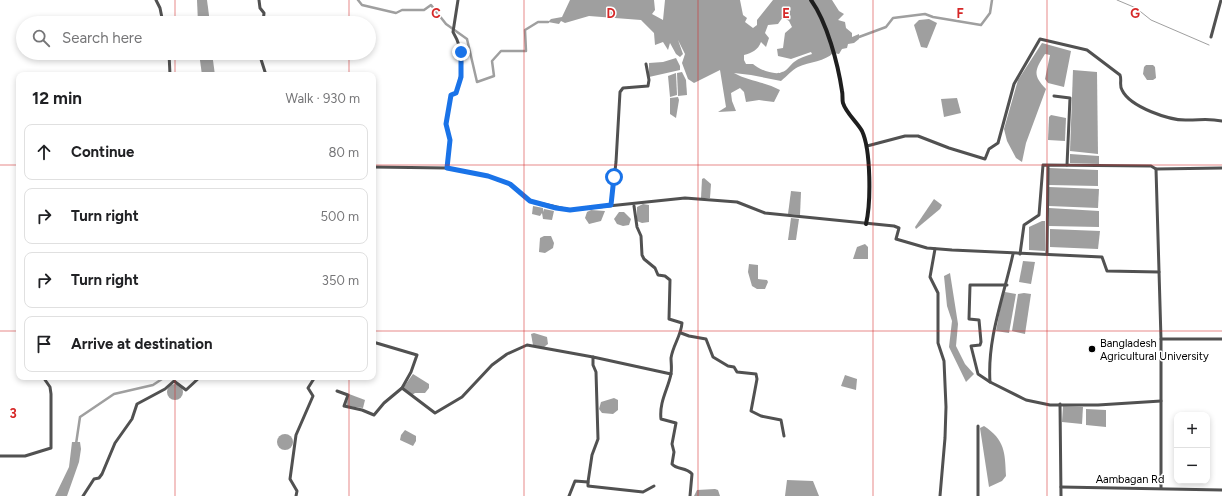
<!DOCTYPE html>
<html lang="en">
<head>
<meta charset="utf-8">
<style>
  :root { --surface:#fff; --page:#f6f6f6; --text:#202124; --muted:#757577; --line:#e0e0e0 }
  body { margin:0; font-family:Figtree,sans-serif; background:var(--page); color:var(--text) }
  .controls { position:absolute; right:12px; bottom:12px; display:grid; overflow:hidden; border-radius:8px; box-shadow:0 2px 6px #0003 }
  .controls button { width:36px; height:36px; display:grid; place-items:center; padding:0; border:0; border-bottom:1px solid var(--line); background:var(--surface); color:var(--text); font:20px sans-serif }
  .stop { position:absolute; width:12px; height:12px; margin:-9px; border:3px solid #1a73e8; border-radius:50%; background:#fff }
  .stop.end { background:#1a73e8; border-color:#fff; box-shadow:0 1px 4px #0008 }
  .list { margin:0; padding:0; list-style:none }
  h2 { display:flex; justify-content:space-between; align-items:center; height:52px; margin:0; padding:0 16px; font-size:17px }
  h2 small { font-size:13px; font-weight:400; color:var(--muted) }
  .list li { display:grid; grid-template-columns:26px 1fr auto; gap:12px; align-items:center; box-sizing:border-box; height:56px; margin:0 8px 8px; padding:0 8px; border:1px solid var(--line); border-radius:8px }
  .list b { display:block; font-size:15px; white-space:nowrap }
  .list em { font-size:13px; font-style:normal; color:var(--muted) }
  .icon { flex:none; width:22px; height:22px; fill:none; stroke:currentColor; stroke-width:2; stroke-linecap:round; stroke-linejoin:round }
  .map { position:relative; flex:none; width:1222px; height:496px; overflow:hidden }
  .search { position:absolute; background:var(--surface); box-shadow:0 2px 6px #0003; left:16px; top:16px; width:360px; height:44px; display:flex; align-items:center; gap:10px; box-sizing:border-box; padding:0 14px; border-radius:22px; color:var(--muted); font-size:15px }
  .panel { position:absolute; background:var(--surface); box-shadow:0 2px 6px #0003; left:16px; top:72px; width:360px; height:308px; border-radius:8px }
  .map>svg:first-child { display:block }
  .water { fill:#9f9f9f; fill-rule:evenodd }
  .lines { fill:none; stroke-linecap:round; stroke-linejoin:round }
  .stream { stroke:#9f9f9f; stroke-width:1 }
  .canal { stroke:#9f9f9f; stroke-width:2.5 }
  .street { stroke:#515151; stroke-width:3 }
  .secondary { stroke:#1e1e1e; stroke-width:4 }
  .route { stroke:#1a73e8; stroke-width:5 }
  .grid { fill:none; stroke:#d62828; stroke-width:1; stroke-opacity:0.55 }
  .poi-dot { fill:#000; stroke:#fff; stroke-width:1.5 }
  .labels { text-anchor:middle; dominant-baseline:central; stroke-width:3; stroke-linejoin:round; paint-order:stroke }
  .poi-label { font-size:11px; fill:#000; stroke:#fff; text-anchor:start }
  .street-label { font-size:11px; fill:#000; stroke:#fff }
  .grid-label { font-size:13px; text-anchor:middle; font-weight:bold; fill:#d62828; stroke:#fff; stroke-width:3; stroke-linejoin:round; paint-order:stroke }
</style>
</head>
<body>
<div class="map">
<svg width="1222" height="496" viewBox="0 0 1222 496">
  <rect width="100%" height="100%" fill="#fff"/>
  <g class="water">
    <polygon points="197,0 207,0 210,23 198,23"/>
    <path d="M570 0H654L655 10 652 14 663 20 665 0H740L743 15 747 18 745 22 753 28 757 25V20L773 0H832L839 11 844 14 838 20 845 22 846 28 852 33V37L859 34V39L854 43 848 44 847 48 842 49 839 54 833 53C826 61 809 62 798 67 792 70 787 76 781 81L751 75 734 73C748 81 766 82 780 90L774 102 759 100 746 102 744 92 740 88 731 93 732 101 736 111 718 112 726 107 720 70 694 83 688 79 682 63 685 54 678 40 683 54 680 57 676 54 670 43 668 50 663 42 655 45 654 33 641 20 589 16 565 23 561 21 559 24 548 22 551 19 562 17ZM783 17 789 21 792 27 785 33 783 48 777 49 778 56 791 59 811 52 812 54C806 56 799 58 794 62 790 65 787 71 782 72 775 76 758 69 753 64H746L744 60V55C752 53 758 50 761 42L766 47 769 38 765 33 768 25 778 24Z"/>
    <polygon points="929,19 937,23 927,48 921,47 914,25 919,20"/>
    <path d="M1042 43 1071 51 1064 87 1048 83 1045 79 1050 55 1045 54C1035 70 1032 75 1046 89L1026 143 1022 162 1016 158 1007 141 1004 129 1018 80Z"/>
    <polygon points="199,53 212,53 215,75 202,75"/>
    <polygon points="676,58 680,66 680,70 649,77 649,63 663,62"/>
    <polygon points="1146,65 1153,65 1155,67 1156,78 1153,80 1147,80 1143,74 1144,67"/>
    <polygon points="1073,70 1097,72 1098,154 1070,151"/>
    <polygon points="682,72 686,80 687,95 678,96 677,73"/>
    <polygon points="676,73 677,95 670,97 668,76"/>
    <polygon points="670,98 678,97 679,100 676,118 670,114"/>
    <polygon points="957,98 961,113 944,117 941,99"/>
    <polygon points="1051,115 1066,118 1065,141 1048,140 1049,117"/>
    <polygon points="1070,154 1099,156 1099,164 1070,163"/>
    <polygon points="1049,168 1098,170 1098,186 1049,185"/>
    <polygon points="704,178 711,184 710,198 701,198 702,179"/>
    <polygon points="1049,187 1099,189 1098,208 1049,206"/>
    <polygon points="791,191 801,192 800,215 788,214"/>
    <polygon points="934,199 942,205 940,209 916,229 915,227"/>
    <polygon points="643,204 649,205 649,222 642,223 637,221 637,207"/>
    <polygon points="533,206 543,208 543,212 544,209 554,211 552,220 543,219 542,213 540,216 532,214"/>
    <polygon points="1049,208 1099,211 1099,227 1049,226"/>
    <polygon points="591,210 605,211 601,221 589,224 585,218 587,212"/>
    <polygon points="619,212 624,212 631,219 629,225 623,226 617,224 614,219"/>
    <polygon points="791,218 799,219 796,240 788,240"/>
    <polygon points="1042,221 1045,221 1045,251 1029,250 1029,227"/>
    <polygon points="1050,229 1100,231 1098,249 1050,247"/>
    <polygon points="544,236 551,236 554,243 553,248 545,253 539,252 540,238"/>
    <polygon points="865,244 868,247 868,259 853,259 857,247"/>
    <polygon points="1023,261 1035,262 1031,284 1019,282"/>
    <polygon points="749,264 758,265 758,279 767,280 768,282 765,289 757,289 752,286 748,272"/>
    <polygon points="950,273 958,324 956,346 965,364 974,374 966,382 949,347 952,321 947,306 944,276"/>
    <polygon points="1005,292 1016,294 1009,333 996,331 1002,299"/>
    <polygon points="1024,293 1031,294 1025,334 1012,331 1018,294"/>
    <polygon points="534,333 547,337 548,344 544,347 533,345 531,334"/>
    <polygon points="413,374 429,384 429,388 425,393 415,393 412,395 403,388"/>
    <polygon points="845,375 857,379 856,390 841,386"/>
    <circle cx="175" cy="392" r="8"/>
    <polygon points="349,394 365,400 363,408 346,406"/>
    <polygon points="614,398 618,400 618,410 613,414 602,413 599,409 601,402"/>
    <polygon points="1063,406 1083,407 1082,424 1062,422"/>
    <polygon points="1086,409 1106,410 1106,427 1086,425"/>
    <path d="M984 426C1005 440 1005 452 1006 476L1002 481 989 487 980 428Z"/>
    <polygon points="405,430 416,436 416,441 413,446 400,440 401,435"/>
    <circle cx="285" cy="442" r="8"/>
    <polygon points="72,442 80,442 81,449 79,462 67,496 55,496 69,467"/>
    <polygon points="787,480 813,481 819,496 785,496"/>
    <polygon points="715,489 718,490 720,496 694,496 697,490"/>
  </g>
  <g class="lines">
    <polyline class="stream" points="1117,0 1136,8 1151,20 1209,45"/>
    <g class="canal">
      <polyline points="358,0 362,5 396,13 402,10 424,10 431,5 446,24 467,39 477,82 494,76 492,61 501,51 526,51 525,30 538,22 548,22"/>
      <polyline points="859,37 886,27 893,18 925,14 933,17 981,25 990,13 992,0"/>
      <polyline points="76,444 80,417 114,394 153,385 165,377"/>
    </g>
    <g class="street">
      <polyline points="156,0 160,8 163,23"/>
      <polyline points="259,0 260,8 264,13 263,23"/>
      <path d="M458 0 453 32C465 52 463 72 456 93L451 95 446 124 450 140 447 168 488 176 510 184 530 201 570 210 685 198 737 202 765 213 894 226 899 228 896 239 927 248 952 250 1102 257 1107 271 1159 272"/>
      <polyline points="1211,37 1221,0"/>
      <polyline points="169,53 170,75"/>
      <polyline points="259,53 266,75"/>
      <polyline points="1054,96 1070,98 1067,165"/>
      <path d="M867 146 905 136H918L949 148 985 159 989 149 998 143 1014 84 1040 39 1087 50 1120 75C1122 80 1119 85 1122 90 1130 107 1170 121 1188 120 1201 120 1208 118 1222 121"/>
      <polyline points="373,167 447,168"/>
      <polyline points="611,205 616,162 620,92 623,88 648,86 649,80 646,64"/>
      <path d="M634 206 637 227 641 236 642 255 644 259 655 268 658 275 665 276 670 280 669 319 682 323C681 336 673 345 671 358 671 363 672 368 671 374 668 389 659 402 661 419L676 423 672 444 674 452 672 464C677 470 686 467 692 474L690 496"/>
      <polyline points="935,249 930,277 938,293 938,343 944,361 946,407 945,438 940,496"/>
      <path d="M1013 254C1004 296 987 338 990 382L1026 400 1050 405H1098L1161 401"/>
      <polyline points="1020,254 1024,225 1039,215 1043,165 1151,166 1156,169"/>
      <polyline points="1047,254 1048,166"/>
      <polyline points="681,333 689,336 706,339 713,357 728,366 734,367 737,372 756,374 757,379 751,411 761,416 781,420 784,436"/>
      <polyline points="1161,339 1222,339"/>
      <polyline points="373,342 417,355 411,372 402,388 435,413 462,397 492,365 507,354 527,345 593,357"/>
      <polyline points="990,382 978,374 971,346 980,345 981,342 979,320 969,319 970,285 1007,285"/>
      <polyline points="337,391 348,395 344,406 362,410 374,415 384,403 402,388"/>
      <polyline points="1060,404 1061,496"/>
      <polyline points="978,426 978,496"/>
      <polyline points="0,456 25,456 51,448 51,394 50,387 43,377"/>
      <polyline points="588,482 588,486 643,492 654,486"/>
      <polyline points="1061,487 1222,490"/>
      <polyline points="1161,488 1161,339 1156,169 1222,168"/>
      <polyline points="83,496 94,479 99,478 102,474 115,443 132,419 137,404 165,389 174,381 186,390 200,377"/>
      <polyline points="296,496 297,491 290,479 296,435 313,396 308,388 315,377"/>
      <polyline points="569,496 575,481 588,482 592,455 598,439 596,372 593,365 593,357 671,374"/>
    </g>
    <path class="secondary" d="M811 0C827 22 838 64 842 91 843 95 842 100 843 103 846 113 857 122 862 131 871 150 871 203 866 224"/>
  </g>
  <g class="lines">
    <polyline class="route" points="461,52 461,77 456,93 451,95 446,124 450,140 447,168 488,176 510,184 530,201 556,208 570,210 611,205 614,177"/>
  </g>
  <path class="grid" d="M175 0V23M349 0V23M524 0V496M698 0V496M873 0V496M1047 0V496M175 53V75M349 53V75M0 165H19M373 165H1222M0 331H19M373 331H1222M175 377V496M349 377V496"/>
  <circle class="poi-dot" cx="1092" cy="349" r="4"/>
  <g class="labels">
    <g class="poi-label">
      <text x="1100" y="343">Bangladesh<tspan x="1100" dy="13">Agricultural University</tspan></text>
    </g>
    <g class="street-label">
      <text x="1130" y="479">Aambagan Rd</text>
    </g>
  </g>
  <g class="grid-label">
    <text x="436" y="18">C</text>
    <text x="611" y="18">D</text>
    <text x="786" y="18">E</text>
    <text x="960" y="18">F</text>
    <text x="1135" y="18">G</text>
    <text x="13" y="418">3</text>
  </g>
</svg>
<div class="controls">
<button>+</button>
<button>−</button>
</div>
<div class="stop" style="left:614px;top:177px"></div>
<div class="stop end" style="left:461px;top:52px"></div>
<div class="search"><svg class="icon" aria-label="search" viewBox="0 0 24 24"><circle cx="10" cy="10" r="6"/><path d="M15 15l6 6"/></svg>Search here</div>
<section class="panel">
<h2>12 min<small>Walk · 930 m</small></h2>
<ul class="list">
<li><svg class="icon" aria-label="ahead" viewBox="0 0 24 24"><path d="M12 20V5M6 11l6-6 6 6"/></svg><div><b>Continue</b></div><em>80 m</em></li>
<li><svg class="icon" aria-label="right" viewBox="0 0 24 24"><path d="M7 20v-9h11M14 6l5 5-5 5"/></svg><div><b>Turn right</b></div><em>500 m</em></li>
<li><svg class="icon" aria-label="right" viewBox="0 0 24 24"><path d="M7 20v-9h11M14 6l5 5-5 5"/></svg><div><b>Turn right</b></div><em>350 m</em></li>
<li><svg class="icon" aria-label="arrive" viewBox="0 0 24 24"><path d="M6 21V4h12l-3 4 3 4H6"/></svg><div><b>Arrive at destination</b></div></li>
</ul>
</section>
</div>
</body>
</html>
